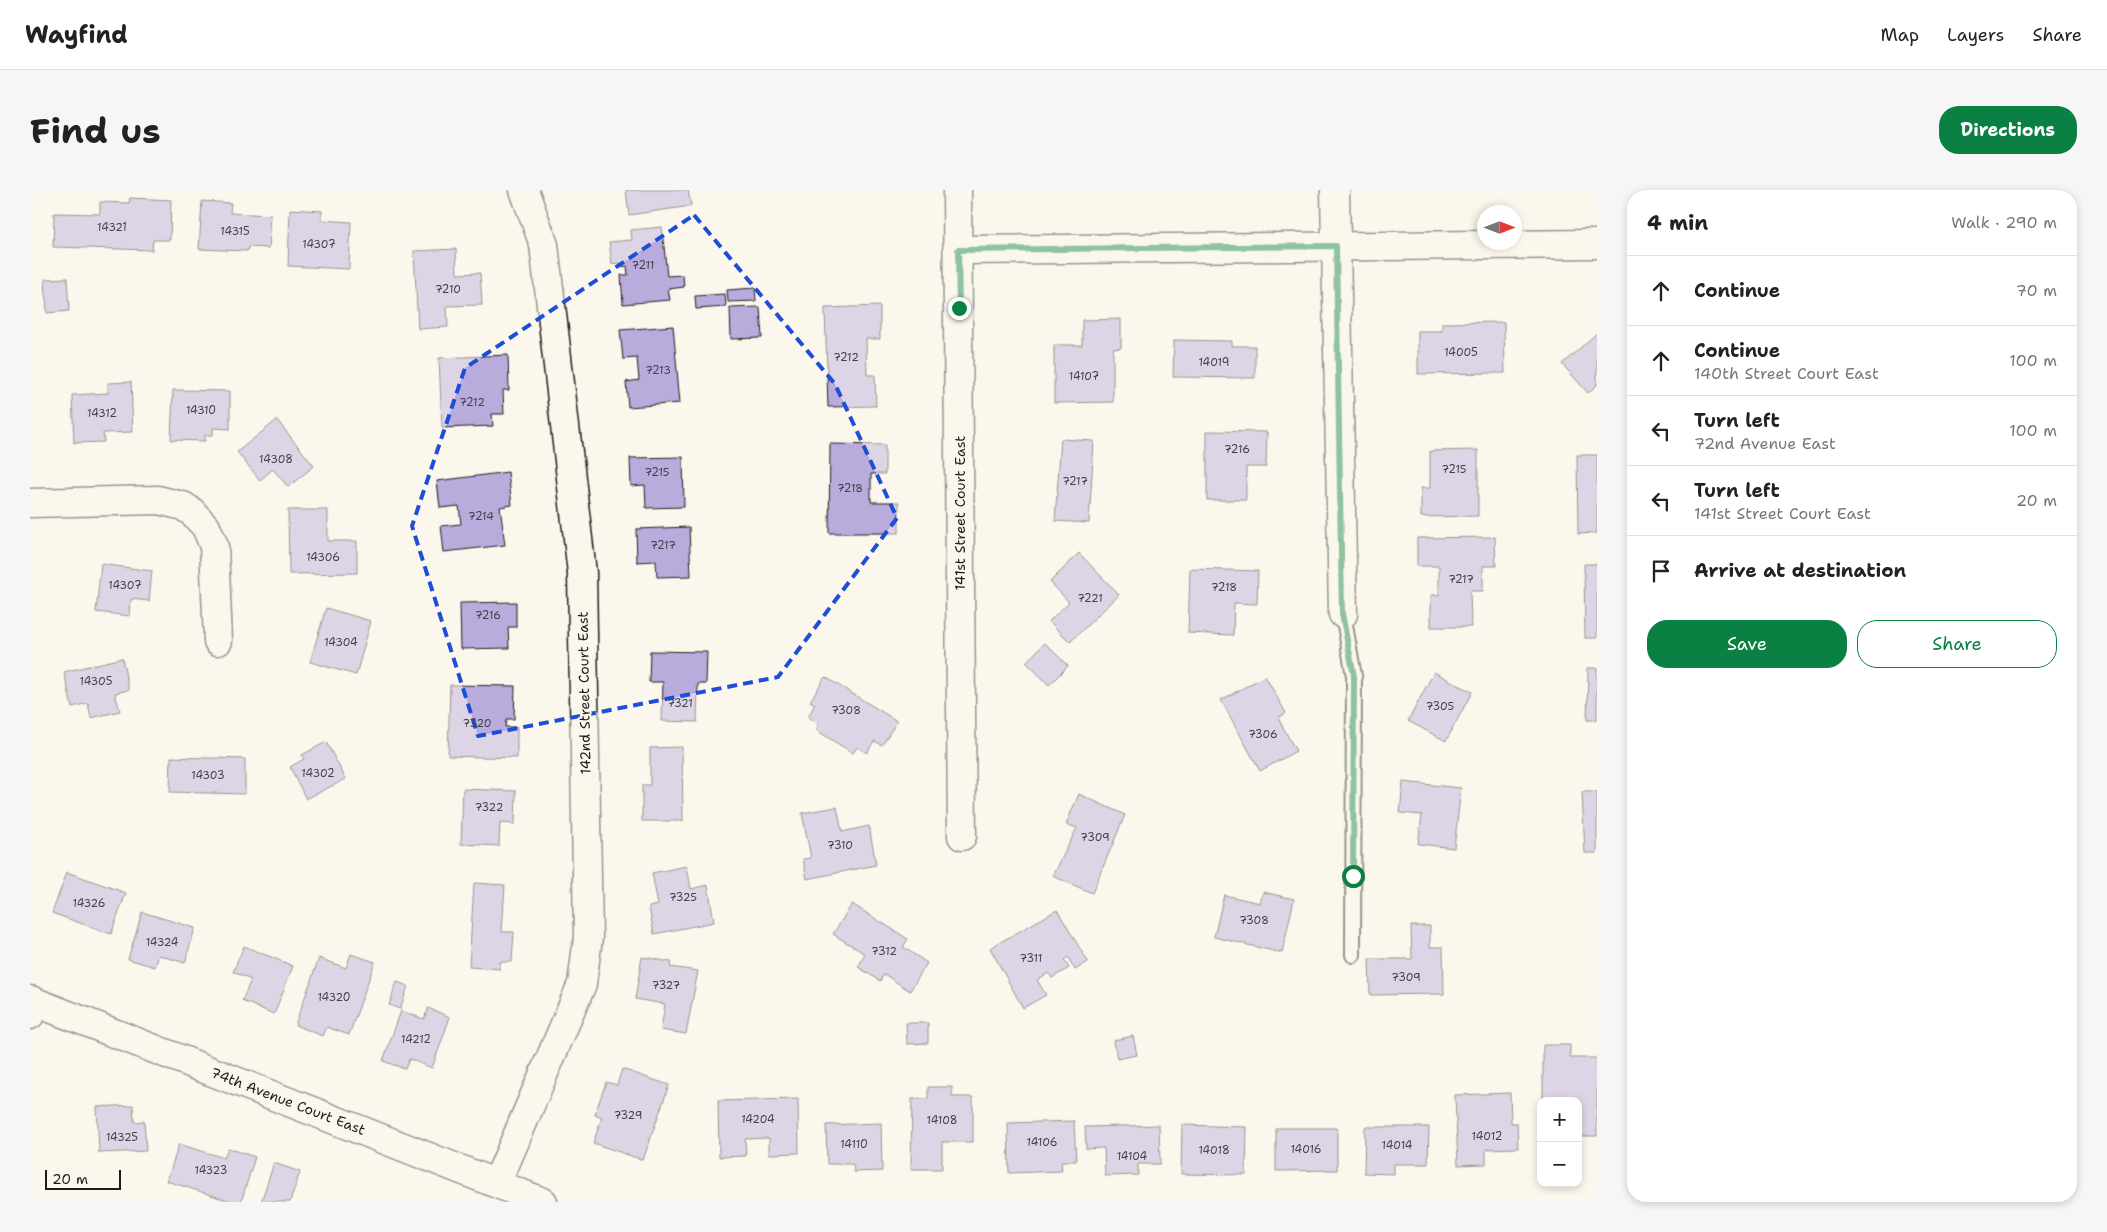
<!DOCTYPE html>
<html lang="en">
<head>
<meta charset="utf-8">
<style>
  :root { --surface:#fff; --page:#f6f6f6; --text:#222; --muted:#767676; --line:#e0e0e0; --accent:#0b8043 }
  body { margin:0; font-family:"Shantell Sans",sans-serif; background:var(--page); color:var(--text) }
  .controls { position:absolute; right:15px; bottom:15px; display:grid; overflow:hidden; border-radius:10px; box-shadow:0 2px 8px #0003 }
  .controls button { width:45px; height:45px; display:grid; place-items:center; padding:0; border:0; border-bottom:1px solid var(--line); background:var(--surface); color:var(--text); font:25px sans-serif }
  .compass { position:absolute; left:1447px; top:15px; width:45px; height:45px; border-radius:50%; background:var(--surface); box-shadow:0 2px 8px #0003; rotate:90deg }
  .scale { position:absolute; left:15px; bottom:12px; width:76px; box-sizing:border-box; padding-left:5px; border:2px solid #1c1c1c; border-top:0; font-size:14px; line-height:18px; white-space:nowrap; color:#1c1c1c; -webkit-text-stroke:4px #fbf7ec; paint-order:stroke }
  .stop { position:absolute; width:15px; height:15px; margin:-11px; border:4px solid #0b8043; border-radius:50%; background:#fff }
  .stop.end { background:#0b8043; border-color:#fff; box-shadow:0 1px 5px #0008 }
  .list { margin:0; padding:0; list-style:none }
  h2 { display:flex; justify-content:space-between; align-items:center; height:65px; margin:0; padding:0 20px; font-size:21px }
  h2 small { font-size:16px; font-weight:400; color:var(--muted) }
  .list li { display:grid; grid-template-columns:32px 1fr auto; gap:15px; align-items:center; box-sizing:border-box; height:70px; padding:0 20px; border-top:1px solid var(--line) }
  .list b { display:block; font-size:19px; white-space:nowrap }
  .list p { margin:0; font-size:16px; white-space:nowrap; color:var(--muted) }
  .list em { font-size:16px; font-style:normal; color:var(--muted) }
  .actions { display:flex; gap:10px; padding:15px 20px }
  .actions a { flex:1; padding:11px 0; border:1px solid var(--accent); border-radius:20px; text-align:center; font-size:18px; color:var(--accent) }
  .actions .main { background:var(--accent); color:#fff }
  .icon { flex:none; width:28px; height:28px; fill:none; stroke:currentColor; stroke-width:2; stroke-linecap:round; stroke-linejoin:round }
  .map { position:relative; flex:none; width:1567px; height:1012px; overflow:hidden; border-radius:20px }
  header { display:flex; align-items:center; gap:30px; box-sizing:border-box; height:70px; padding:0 25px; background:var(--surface); border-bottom:1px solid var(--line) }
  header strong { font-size:24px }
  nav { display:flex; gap:28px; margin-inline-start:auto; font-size:18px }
  .intro { display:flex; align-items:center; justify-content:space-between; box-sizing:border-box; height:120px; padding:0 30px }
  h1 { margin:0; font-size:35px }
  .button { padding:12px 22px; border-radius:20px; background:var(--accent); color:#fff; font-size:18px; font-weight:700 }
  main { display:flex; gap:30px; padding:0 30px }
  aside { flex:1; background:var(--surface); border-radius:20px; box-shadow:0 2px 8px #0003 }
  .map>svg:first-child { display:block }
  .building { fill:#b9acdd; stroke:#1c1c1c }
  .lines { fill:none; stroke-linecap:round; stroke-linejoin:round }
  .service-casing { stroke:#1c1c1c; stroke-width:18 }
  .minor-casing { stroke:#1c1c1c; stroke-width:31 }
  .tertiary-casing { stroke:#1c1c1c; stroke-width:31 }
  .service { stroke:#fbf7ec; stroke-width:14 }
  .minor { stroke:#fbf7ec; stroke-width:28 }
  .tertiary { stroke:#fbf7ec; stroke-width:28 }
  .route { stroke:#0b8043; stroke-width:6 }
  .marked { fill:none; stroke:#1d4ed8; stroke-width:4; stroke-dasharray:10 6; stroke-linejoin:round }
  .labels { text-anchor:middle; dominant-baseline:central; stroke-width:4; stroke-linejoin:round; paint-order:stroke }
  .number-label { font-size:11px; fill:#43404c }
  .street-label { font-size:14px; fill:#1c1c1c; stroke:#fbf7ec }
</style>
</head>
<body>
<header>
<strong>Wayfind</strong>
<nav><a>Map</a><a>Layers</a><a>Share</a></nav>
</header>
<div class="intro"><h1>Find us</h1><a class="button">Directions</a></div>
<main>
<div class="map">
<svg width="1567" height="1012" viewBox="0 0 1567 1012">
  <rect width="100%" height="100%" fill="#fbf7ec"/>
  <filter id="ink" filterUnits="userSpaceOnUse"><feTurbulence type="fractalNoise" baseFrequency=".02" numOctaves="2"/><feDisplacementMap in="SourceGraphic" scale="10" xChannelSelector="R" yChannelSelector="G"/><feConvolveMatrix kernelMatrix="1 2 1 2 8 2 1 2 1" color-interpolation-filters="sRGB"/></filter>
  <g filter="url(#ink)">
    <g class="building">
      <polygon points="596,0 658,0 661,16 599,25"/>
      <polygon points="100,8 141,10 140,50 123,50 122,60 23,57 24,23 70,24 70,12 99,13"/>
      <polygon points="172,11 201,13 200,23 241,25 239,58 218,57 217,61 169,59"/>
      <polygon points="260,19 292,21 292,30 321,32 319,79 258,76"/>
      <polygon points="632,37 637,86 653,85 654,97 638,99 640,110 593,114 591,85 598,85 597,76 591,77 591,73 582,74 579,52 602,50 601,40"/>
      <polygon points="426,59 427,84 450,83 452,115 417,116 418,137 388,139 384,61"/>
      <polygon points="37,88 39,121 17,123 15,89"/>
      <polygon points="725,98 726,111 698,112 697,100"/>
      <polygon points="695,104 696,117 666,119 665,106"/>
      <polygon points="850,116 850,149 836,149 837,185 845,185 846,216 798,217 795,118"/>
      <polygon points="730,117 732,148 701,149 700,118"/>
      <polygon points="1091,129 1091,158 1083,159 1083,212 1024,213 1024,155 1052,155 1052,130"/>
      <polygon points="1474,132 1475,183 1388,184 1388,141 1412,141 1412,133"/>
      <polygon points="643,136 650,213 598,217 596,192 609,190 607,168 593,169 590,140"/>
      <polygon points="1567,143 1567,195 1558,203 1532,174"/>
      <polygon points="1144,150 1202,151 1202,156 1225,156 1225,188 1143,187"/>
      <polygon points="478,165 479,200 473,200 474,224 462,224 463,236 412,238 409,168"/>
      <polygon points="101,192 103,242 73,243 74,252 44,253 42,205 78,203 78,193"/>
      <polygon points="143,200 200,201 200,239 183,238 183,245 175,245 175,251 141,250"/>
      <polygon points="247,230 284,276 258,297 243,279 230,290 207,262"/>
      <polygon points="1177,241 1237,242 1236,277 1216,277 1216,310 1177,310"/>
      <polygon points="1031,249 1064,251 1059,333 1025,331"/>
      <polygon points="800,254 855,255 855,284 841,284 841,312 869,312 869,343 799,343"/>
      <polygon points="1448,260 1448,326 1391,327 1391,298 1400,298 1400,261"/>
      <polygon points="1547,265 1567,265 1567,343 1548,344"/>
      <polygon points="653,267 654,317 616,318 615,295 601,296 600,268"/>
      <polygon points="478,282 482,315 470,317 475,355 414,362 411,336 431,334 429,316 410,318 407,291"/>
      <polygon points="258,320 298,320 298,351 327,351 327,383 259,384"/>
      <polygon points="659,337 661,386 627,387 626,371 607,372 606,339"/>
      <polygon points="1465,347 1466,376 1453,376 1453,401 1440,401 1441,437 1401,437 1401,405 1409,405 1409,376 1387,376 1387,348"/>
      <polygon points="1049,363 1089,405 1040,452 1019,431 1039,412 1020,392"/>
      <polygon points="71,374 122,381 119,411 101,409 100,426 66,422"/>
      <polygon points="1554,374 1567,374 1567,448 1555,448"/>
      <polygon points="1160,379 1228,381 1227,414 1204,413 1203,445 1158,443"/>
      <polygon points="486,412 486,437 478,437 479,458 431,459 430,413"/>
      <polygon points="296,418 341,431 326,485 280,472"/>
      <polygon points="1015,453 1038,476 1019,495 996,472"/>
      <polygon points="620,461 677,462 676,494 668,494 667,532 632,531 633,492 619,492"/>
      <polygon points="92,468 99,500 85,503 90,521 61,528 58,513 42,517 34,482"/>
      <polygon points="1558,478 1567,478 1567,530 1557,530"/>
      <polygon points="1404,482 1442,502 1416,551 1378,531"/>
      <polygon points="1235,486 1256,523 1248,528 1266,561 1230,581 1191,510"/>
      <polygon points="795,487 867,531 852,555 844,551 837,563 827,557 823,563 786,540 789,534 778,527 785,514 780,511"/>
      <polygon points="420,495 485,496 484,529 476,529 475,537 487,537 487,568 418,566"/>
      <polygon points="296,552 316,589 276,609 260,577 274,569 272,565"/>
      <polygon points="652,557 653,631 612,631 612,595 620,595 620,558"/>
      <polygon points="141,567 215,569 215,604 140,602"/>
      <polygon points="1373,592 1431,598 1424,658 1388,654 1392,625 1370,623"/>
      <polygon points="433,599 486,601 485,634 470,633 469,656 431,654"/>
      <polygon points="1552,602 1567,602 1567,663 1555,663"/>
      <polygon points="1049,604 1095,625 1062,703 1023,686 1047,638 1036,634"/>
      <polygon points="807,617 812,642 839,636 846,675 777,689 773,669 781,668 772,623"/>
      <polygon points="657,676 661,699 678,695 684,732 624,744 619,717 628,715 622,683"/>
      <polygon points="37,682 96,703 81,744 22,723"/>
      <polygon points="444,693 475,695 472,742 484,742 482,772 470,772 470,779 439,777"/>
      <polygon points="1233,702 1264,709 1252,763 1184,747 1194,705 1230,713"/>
      <polygon points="822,714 878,749 873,757 897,773 880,801 854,784 850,791 828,777 835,764 803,744"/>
      <polygon points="1027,720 1058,772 1045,780 1038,767 1034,770 1039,778 1022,788 1018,783 1007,790 1016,805 993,818 960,758"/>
      <polygon points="112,722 165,738 155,773 129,765 125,777 98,769"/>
      <polygon points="1381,736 1400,736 1400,757 1413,757 1414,804 1340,805 1339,769 1382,769"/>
      <polygon points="214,756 263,776 244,824 212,811 221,790 203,782"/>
      <polygon points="321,764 345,772 319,845 297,837 293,846 265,835 289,768 316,778"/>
      <polygon points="612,767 641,772 640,777 668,781 656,844 631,840 635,814 605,809"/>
      <polygon points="367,792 378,796 370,819 359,815"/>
      <polygon points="398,818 420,827 402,878 379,869 375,879 353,871 371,821 394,829"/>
      <polygon points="876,833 898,833 898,853 877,854"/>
      <polygon points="1103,846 1107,865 1087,869 1084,850"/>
      <polygon points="1513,855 1540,855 1540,868 1567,868 1567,946 1548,946 1548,911 1513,911"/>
      <polygon points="592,879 639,895 613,970 563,953 572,927 565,924 576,892 587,895"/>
      <polygon points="898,897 922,897 922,907 943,907 943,952 912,952 912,979 881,979 882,909 898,909"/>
      <polygon points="1480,903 1481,933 1487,933 1488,958 1456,959 1456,974 1428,975 1425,905"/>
      <polygon points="768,909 769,963 739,964 739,948 715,949 716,966 689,967 688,911"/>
      <polygon points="103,915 104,932 114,931 116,961 69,963 67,917"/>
      <polygon points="1044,931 1046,971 1031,971 1032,981 979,983 978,933"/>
      <polygon points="851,933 852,981 824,982 823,974 797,974 796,935"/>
      <polygon points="1129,935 1130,974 1108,974 1108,985 1075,986 1074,958 1056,959 1055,937"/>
      <polygon points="1152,935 1217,937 1216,985 1151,984"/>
      <polygon points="1335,937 1399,937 1398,974 1364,974 1364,984 1334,983"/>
      <polygon points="1246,938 1307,938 1307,980 1246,981"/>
      <polygon points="149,954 194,968 198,958 225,967 211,1012 203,1012 137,991"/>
      <polygon points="244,973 270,982 260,1012 231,1012"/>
    </g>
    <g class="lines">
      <g class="service-casing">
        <polyline id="service" points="1313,424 1324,486 1323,765"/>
      </g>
      <g class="minor-casing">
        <g id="minor">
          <polyline points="927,0 932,646"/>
          <polyline points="1305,0 1313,424"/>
          <polyline points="928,60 1567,54"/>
          <polyline points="0,313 128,310 153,316 162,322 176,337 184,356 188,451"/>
          <polyline points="0,810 513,1012"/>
          <polyline points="467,993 552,794 558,748 552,383 514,55 494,0"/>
        </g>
      </g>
      <g class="tertiary-casing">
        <polyline id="tertiary" points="0,825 3,811"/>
      </g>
      <use href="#service" class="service"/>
      <use href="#minor" class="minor"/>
      <use href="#tertiary" class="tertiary"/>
    </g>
  </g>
  <g class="lines" filter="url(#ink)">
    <polyline class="route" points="929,118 928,60 1306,56 1312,424 1324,486 1323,686"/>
  </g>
  <path d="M0 0H1567V1012H0ZM664 25 805 194 867 328 748 487 448 546 382 336 435 178Z" fill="#fbf7ec" fill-opacity=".55" fill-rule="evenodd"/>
  <path class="marked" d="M664 25 805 194 867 328 748 487 448 546 382 336 435 178Z"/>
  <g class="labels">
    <g class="number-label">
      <text x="82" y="37">14321</text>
      <text x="205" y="41">14315</text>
      <text x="289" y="54">14307</text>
      <text x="613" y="75">7211</text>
      <text x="418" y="99">7210</text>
      <text x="1431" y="162">14005</text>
      <text x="816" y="167">7212</text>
      <text x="1184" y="172">14019</text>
      <text x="628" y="180">7213</text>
      <text x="1054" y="186">14107</text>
      <text x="442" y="212">7212</text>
      <text x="171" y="220">14310</text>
      <text x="72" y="223">14312</text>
      <text x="1207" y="259">7216</text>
      <text x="246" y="269">14308</text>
      <text x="1424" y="279">7215</text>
      <text x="627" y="282">7215</text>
      <text x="1045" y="291">7217</text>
      <text x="820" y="298">7218</text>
      <text x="451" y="326">7214</text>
      <text x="633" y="355">7217</text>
      <text x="293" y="367">14306</text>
      <text x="1431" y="389">7217</text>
      <text x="95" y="395">14307</text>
      <text x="1194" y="397">7218</text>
      <text x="1060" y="408">7221</text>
      <text x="458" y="425">7216</text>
      <text x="311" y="452">14304</text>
      <text x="66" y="491">14305</text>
      <text x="650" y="513">7321</text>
      <text x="1410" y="516">7305</text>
      <text x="816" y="520">7308</text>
      <text x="447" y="533">7320</text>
      <text x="1233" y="544">7306</text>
      <text x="288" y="583">14302</text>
      <text x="178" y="585">14303</text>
      <text x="459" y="617">7322</text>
      <text x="1065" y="647">7309</text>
      <text x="810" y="655">7310</text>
      <text x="653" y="707">7325</text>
      <text x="59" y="713">14326</text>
      <text x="1224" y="730">7308</text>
      <text x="132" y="752">14324</text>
      <text x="854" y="761">7312</text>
      <text x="1001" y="768">7311</text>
      <text x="1376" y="787">7309</text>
      <text x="636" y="795">7327</text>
      <text x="304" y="807">14320</text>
      <text x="386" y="849">14212</text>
      <text x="598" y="925">7329</text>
      <text x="728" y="929">14204</text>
      <text x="912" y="930">14108</text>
      <text x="1457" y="946">14012</text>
      <text x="92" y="947">14325</text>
      <text x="1012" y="952">14106</text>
      <text x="824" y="954">14110</text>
      <text x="1367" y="955">14014</text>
      <text x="1276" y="959">14016</text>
      <text x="1184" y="960">14018</text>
      <text x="1102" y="966">14104</text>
      <text x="181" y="980">14323</text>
    </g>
    <g class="street-label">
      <text transform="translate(930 323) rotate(-90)">141st Street Court East</text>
      <text transform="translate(554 503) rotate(-91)">142nd Street Court East</text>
      <text transform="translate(258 911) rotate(21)">74th Avenue Court East</text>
    </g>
  </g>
</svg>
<div class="controls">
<button>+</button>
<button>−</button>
</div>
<svg class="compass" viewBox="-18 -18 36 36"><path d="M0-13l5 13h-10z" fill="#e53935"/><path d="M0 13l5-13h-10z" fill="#767676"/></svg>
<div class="scale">20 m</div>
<div class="stop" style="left:1323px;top:686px"></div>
<div class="stop end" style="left:929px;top:118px"></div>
</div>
<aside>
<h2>4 min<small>Walk · 290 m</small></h2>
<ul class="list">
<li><svg class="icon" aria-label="ahead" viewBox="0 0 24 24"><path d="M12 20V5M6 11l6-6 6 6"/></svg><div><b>Continue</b></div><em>70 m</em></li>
<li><svg class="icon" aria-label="ahead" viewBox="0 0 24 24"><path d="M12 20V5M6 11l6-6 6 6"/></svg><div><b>Continue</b><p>140th Street Court East</p></div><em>100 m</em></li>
<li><svg class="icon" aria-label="left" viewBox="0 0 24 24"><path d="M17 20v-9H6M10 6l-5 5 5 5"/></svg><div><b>Turn left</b><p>72nd Avenue East</p></div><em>100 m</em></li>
<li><svg class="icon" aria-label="left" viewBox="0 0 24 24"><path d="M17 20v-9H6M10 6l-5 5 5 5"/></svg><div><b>Turn left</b><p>141st Street Court East</p></div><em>20 m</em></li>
<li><svg class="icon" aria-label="arrive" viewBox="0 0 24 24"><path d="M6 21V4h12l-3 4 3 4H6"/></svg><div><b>Arrive at destination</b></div></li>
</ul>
<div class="actions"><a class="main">Save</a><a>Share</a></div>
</aside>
</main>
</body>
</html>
